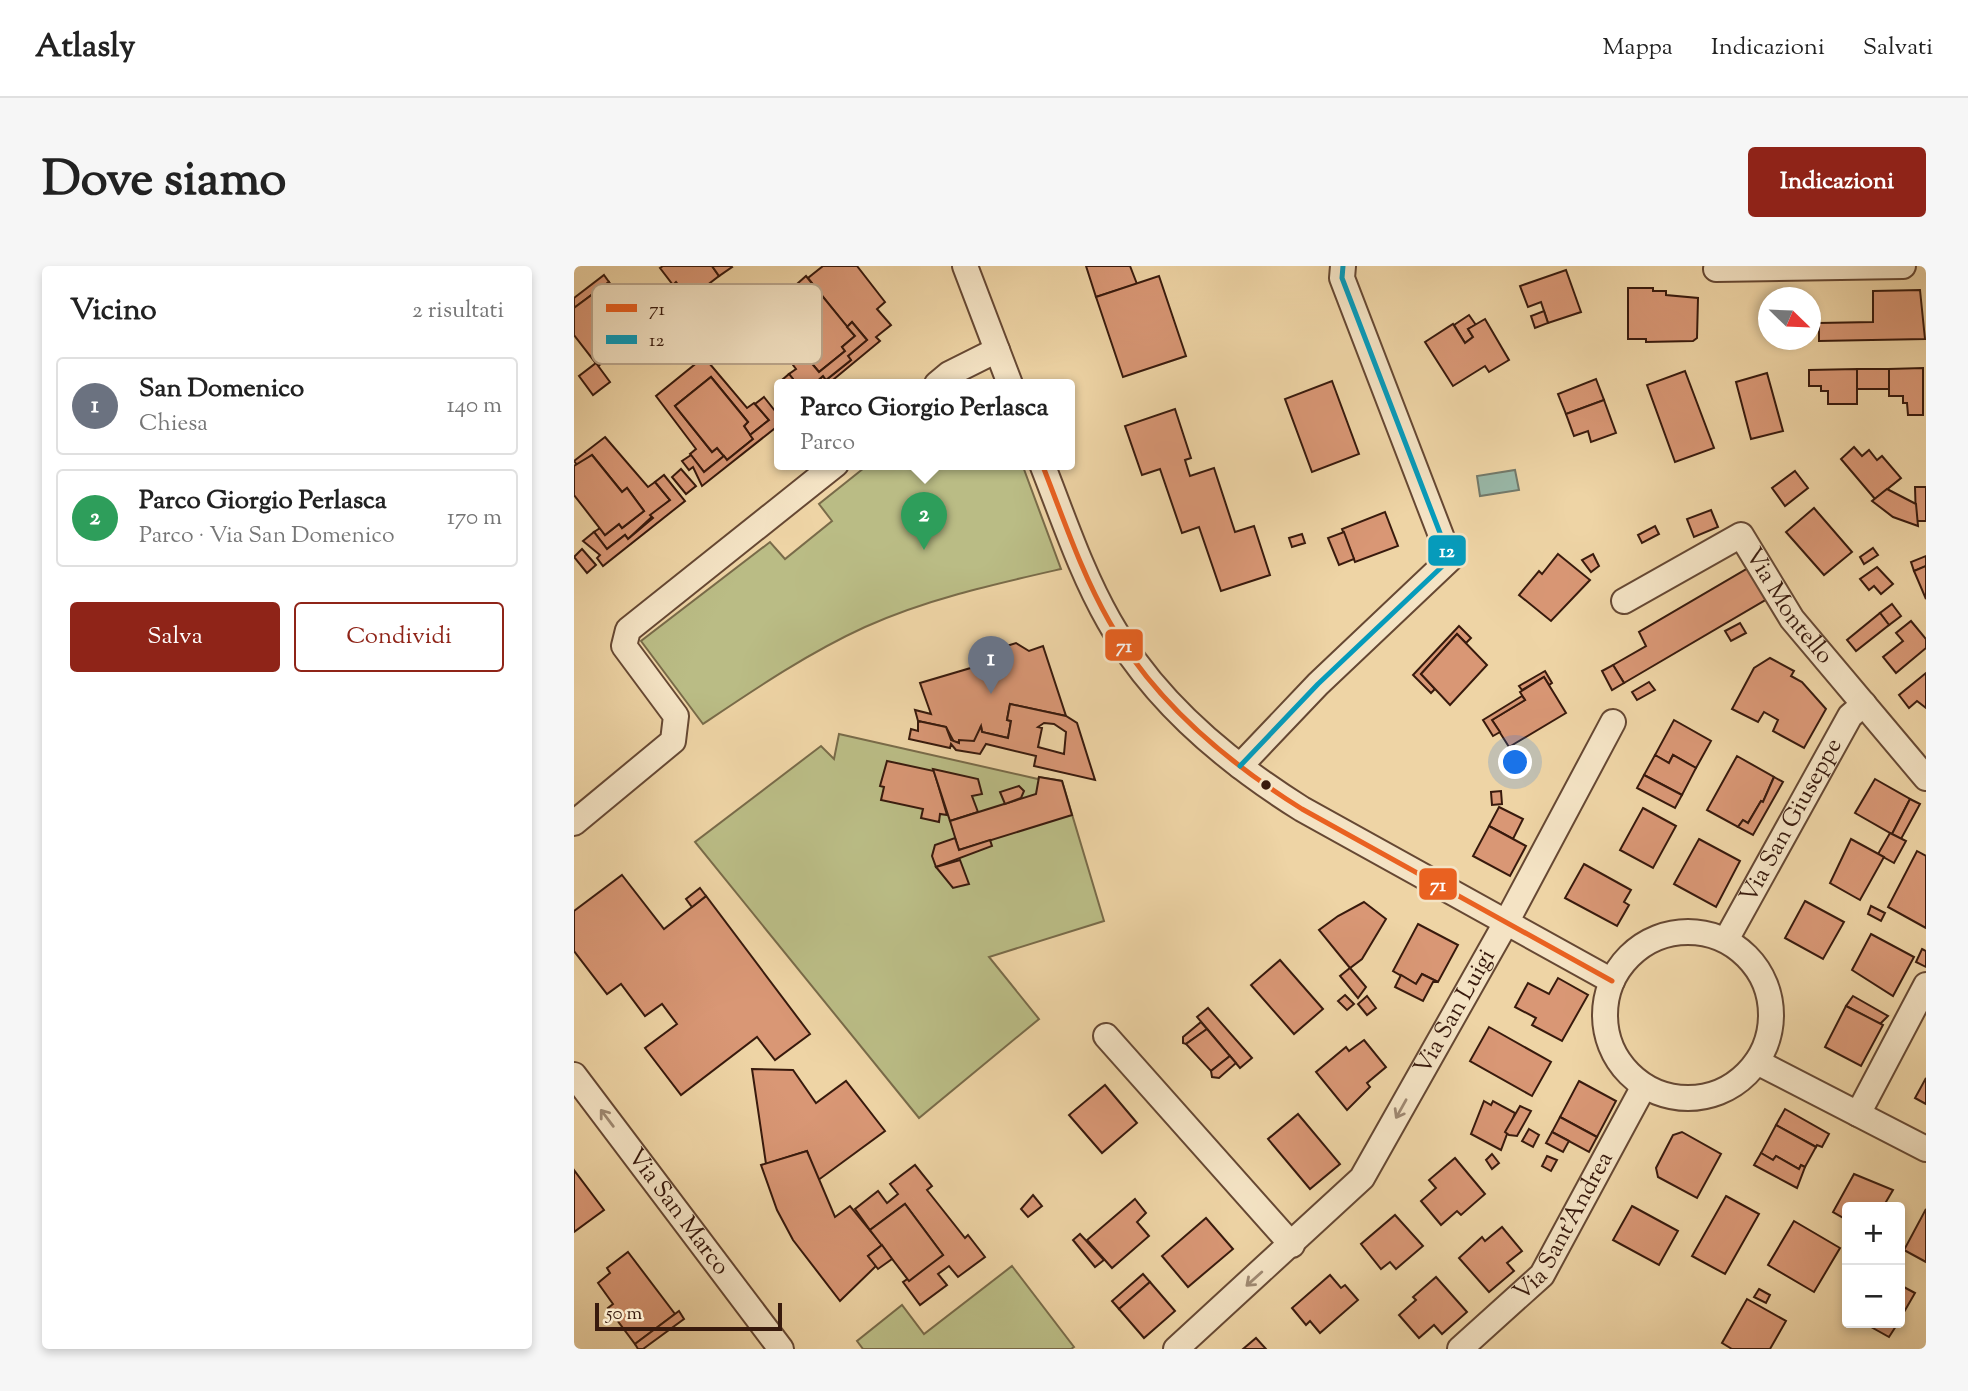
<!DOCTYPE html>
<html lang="it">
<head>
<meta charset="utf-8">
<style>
  :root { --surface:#fff; --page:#f6f6f6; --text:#222; --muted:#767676; --line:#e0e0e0; --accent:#8f2418 }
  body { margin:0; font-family:"Sorts Mill Goudy",serif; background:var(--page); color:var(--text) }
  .controls { position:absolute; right:21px; bottom:21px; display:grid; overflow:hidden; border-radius:7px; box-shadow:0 4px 10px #0003 }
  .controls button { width:63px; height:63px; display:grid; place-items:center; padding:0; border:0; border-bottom:2px solid var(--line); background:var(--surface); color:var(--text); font:35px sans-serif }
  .compass { position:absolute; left:1184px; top:21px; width:63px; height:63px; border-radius:50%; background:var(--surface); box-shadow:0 4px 10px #0003; rotate:113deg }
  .scale { position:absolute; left:21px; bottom:18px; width:187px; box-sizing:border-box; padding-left:7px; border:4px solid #381a0d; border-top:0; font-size:19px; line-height:24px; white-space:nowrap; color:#381a0d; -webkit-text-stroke:5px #f4e3c4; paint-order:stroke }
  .you { position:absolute; left:942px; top:497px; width:24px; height:24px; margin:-18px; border:5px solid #fff; border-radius:50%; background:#1a73e8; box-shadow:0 0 0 10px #1a73e833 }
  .badge { display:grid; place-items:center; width:46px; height:46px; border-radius:50%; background:var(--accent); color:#fff; font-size:23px; font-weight:700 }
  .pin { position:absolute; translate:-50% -58px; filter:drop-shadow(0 2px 4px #0008) }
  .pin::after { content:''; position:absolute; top:37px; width:24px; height:21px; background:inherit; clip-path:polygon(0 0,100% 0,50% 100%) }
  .popup { position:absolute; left:200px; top:113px; width:301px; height:91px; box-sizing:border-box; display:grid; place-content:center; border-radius:7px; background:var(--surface); filter:drop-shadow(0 2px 5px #0005); font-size:23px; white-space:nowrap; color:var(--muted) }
  .popup b { font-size:26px; color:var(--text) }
  .popup::after { content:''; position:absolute; left:50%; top:100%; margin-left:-14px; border:14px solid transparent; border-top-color:var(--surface) }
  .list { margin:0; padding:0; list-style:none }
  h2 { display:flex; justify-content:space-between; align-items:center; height:91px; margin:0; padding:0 28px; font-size:30px }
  h2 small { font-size:23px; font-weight:400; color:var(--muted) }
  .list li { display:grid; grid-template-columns:46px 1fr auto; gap:21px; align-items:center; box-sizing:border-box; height:98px; margin:0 14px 14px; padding:0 14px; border:2px solid var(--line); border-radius:7px }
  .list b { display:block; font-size:26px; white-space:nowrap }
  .list p { margin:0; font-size:23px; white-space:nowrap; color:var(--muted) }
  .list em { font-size:23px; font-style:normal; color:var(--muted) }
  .actions { display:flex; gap:14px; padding:21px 28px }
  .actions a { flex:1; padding:16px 0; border:2px solid var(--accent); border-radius:7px; text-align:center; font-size:24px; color:var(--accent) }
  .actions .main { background:var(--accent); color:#fff }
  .map { position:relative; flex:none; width:1352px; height:1083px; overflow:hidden; border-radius:7px }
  header { display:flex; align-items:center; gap:42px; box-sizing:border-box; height:98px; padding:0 35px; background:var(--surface); border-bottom:2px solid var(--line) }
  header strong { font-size:33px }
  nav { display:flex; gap:38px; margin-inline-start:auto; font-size:24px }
  .intro { display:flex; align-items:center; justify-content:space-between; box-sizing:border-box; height:168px; padding:0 42px }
  h1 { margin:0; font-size:49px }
  .button { padding:18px 32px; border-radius:7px; background:var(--accent); color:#fff; font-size:24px; font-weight:700 }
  main { display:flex; gap:42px; padding:0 42px }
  aside { flex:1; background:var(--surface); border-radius:7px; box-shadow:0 4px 10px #0003 }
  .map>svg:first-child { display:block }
  .green { fill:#babc85; stroke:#796b49; stroke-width:2 }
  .water { fill:#99b8a8; stroke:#72796a; stroke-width:2 }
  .building { fill:#d99775; stroke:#381a0d; stroke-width:2; fill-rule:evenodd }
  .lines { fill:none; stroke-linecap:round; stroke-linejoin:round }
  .minor-casing { stroke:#664833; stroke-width:28 }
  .minor { stroke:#f4e3c4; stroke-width:24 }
  .bus-1-casing { stroke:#f4e3c4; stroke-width:10 }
  .bus-2-casing { stroke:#f4e3c4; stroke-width:10 }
  .bus-1 { stroke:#e96121; stroke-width:5 }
  .bus-2 { stroke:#069bbb; stroke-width:5 }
  .oneway { stroke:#9f8972 }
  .bus-dot { fill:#381a0d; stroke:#f4e3c4; stroke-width:2.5 }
  .labels { text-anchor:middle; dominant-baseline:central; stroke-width:6; stroke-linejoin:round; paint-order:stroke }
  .street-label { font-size:24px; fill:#381a0d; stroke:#f4e3c4 }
  .key { fill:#f4e3c4; stroke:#bca78d; stroke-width:2 }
  .key-label { font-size:19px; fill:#381a0d }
  .line-badge { stroke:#f4e3c4; stroke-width:2.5 }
  .badge-label { font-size:19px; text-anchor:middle; font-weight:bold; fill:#fff }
</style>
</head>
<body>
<header>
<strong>Atlasly</strong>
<nav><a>Mappa</a><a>Indicazioni</a><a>Salvati</a></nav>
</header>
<div class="intro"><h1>Dove siamo</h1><a class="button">Indicazioni</a></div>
<main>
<aside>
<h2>Vicino<small>2 risultati</small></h2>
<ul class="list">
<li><span class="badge" style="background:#6b7280">1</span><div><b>San Domenico</b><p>Chiesa</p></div><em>140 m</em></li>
<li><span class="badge" style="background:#2e9e5b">2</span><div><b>Parco Giorgio Perlasca</b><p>Parco · Via San Domenico</p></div><em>170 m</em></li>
</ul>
<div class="actions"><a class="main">Salva</a><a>Condividi</a></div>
</aside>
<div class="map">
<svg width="1352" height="1083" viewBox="0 0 1352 1083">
  <rect width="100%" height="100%" fill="#eed4a5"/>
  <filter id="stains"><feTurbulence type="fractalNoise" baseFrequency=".00286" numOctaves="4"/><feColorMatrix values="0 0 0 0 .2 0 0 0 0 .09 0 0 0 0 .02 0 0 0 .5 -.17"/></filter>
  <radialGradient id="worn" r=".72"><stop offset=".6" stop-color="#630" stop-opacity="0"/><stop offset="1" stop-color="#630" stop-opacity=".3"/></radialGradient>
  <g class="green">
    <path d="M295 198H448L487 303C421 318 353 333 291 361 234 387 181 423 129 458L67 375 196 276 211 293 258 255 245 238Z"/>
    <polygon points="265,468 464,513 465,511 488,515 530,655 415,691 465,753 345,852 121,576 247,480 260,493"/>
    <polygon points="438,1000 500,1081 497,1083 289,1083 283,1075 328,1039 350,1068"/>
  </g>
  <polygon class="water" points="941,204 945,224 906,230 903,210"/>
  <g class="building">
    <polygon points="89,0 138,0 145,10 115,33 102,16 99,19 86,2"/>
    <polygon points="138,0 157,0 158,1 145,10"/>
    <polygon points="249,0 283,0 311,36 303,43 317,59 302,71 306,75 254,118 240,118 249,110 252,114 277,94 274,90 293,74 278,56 273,61 234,12"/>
    <polygon points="512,0 556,0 563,18 522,31"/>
    <polygon points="992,4 1007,46 974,57 967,36 954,41 946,20"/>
    <polygon points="30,9 35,16 0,42 0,32"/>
    <polygon points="232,10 281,70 268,81 271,85 245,106 223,80 228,76 198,40"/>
    <polygon points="585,10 612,90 549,111 522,31"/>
    <polygon points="35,16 72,64 24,100 0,69 0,42"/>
    <polygon points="1054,22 1079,22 1079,25 1092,25 1092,29 1124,32 1123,72 1119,75 1072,76 1072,73 1054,73"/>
    <polygon points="1346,24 1351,73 1245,75 1245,57 1299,56 1299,25"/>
    <polygon points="210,26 212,29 198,40 228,76 223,80 245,106 271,85 268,81 281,70 273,61 278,56 293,74 274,90 277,94 252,114 249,110 240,118 223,118 215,108 222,103 182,50"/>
    <polygon points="970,45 974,57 961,62 957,50"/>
    <polygon points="895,49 902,59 894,63 899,71 891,77 880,59"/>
    <polygon points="911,53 935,94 915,106 911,100 879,120 851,76 879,58 891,77 899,71 894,63"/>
    <polygon points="130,91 173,142 180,137 195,154 176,169 170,160 174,156 137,111 101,140 138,186 143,182 150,190 130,206 116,188 122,183 82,130"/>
    <polygon points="22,97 36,116 19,129 5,110"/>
    <polygon points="1349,102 1349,149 1334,149 1333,137 1329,137 1329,130 1315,130 1315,103"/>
    <rect x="1283" y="103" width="32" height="20"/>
    <polygon points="1283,103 1283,138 1254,138 1254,125 1247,125 1247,120 1235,120 1235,104"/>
    <polygon points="1111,105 1140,182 1101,196 1073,119"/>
    <polygon points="1193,107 1209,165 1177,173 1162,116"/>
    <polygon points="215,108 223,118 211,118 208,114"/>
    <polygon points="137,111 174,156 170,160 179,173 153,194 143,182 138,186 101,140"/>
    <polygon points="1022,113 1030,134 992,148 984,128"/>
    <polygon points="758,115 785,188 738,206 711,133"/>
    <polygon points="190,131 205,150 205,159 128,220 119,201 115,204 108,195 117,189 130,206 150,190 153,194 179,173 176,169 195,154 181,138"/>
    <polygon points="1030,134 1042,167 1017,176 1014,165 1000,170 992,148"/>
    <polygon points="601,143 617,192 611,194 616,210 640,202 661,266 680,260 696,309 647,325 625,261 608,267 586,203 568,209 551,160"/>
    <polygon points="31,171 74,221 81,216 96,234 54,273 51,269 33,283 20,266 26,262 31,269 45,258 48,262 70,245 53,222 48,226 18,189 4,200 0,195"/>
    <polygon points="1280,181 1288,190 1295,184 1303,194 1308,190 1327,212 1301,233 1267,193"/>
    <polygon points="18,189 48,226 53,222 70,245 48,262 45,258 31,269 0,229 0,200"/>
    <polygon points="107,203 122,220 112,228 98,211"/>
    <polygon points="1221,205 1234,222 1211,240 1198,222"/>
    <polygon points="90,209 111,235 29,300 23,292 26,289 9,275 20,266 33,283 51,269 54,273 79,252 76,249 96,234 81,216"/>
    <polygon points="1341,221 1352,221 1352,255 1342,255"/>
    <polygon points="1313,223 1342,238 1344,260 1319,251 1298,235"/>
    <polygon points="1240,242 1278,286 1250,309 1212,266"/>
    <polygon points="1137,244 1144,261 1120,271 1113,253"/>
    <polygon points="811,246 824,280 781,296 768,263"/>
    <polygon points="1081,260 1085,268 1068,277 1064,269"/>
    <polygon points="770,266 780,293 765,299 754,272"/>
    <polygon points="728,268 731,277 718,281 715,272"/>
    <polygon points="1299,282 1304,289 1290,298 1286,291"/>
    <polygon points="8,283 22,299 13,307 0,291"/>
    <polygon points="984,288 1016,314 977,355 945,329 965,305 968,308"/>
    <polygon points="1019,288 1025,300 1017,306 1008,294"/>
    <polygon points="1352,290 1352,300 1340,305 1337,296"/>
    <polygon points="1352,300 1352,333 1340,305"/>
    <polygon points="1176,301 1193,333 1050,417 1039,399 1072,380 1065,366"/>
    <polygon points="1303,301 1319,318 1307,328 1300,320 1295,324 1286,313"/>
    <polygon points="1318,338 1327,350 1315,359 1306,347"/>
    <polygon points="1306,347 1315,359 1282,385 1273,374"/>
    <polygon points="1337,355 1352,373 1352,382 1322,407 1309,391 1329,375 1322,367"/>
    <polygon points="1166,357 1172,367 1157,375 1151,365"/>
    <polygon points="885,360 897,372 892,377 883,368 847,408 861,423 857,427 839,409"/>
    <polygon points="883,368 913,399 876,439 847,408"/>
    <polygon points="442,377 455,385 469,380 492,450 436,438 433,454 437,455 434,472 408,466 407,460 404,471 398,477 380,476 372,461 344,455 341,444 357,448 346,417 427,393 423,383"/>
    <polygon points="1196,392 1220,405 1217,410 1228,416 1252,443 1230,482 1199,465 1204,454 1190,446 1184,456 1158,443 1180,402"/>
    <polygon points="1039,399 1050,417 1038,424 1028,405"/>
    <polygon points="971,405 978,417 975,419 970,411 948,424 945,420"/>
    <polygon points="1352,407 1352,442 1343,435 1335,442 1325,429"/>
    <polygon points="970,411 992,447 935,481 918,454 951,434 946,426"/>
    <polygon points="1075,416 1081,424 1063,434 1058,426"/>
    <polygon points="948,430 951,434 918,454 926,466 919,470 909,454"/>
    <path d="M436 438 492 450 503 457 521 514 460 500 462 490 412 478 406 488 382 484 377 478 376 482 335 473 337 463 344 465V455L372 461 377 474 385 477V474L400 475 407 460 408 466 434 472 437 455 433 454ZM470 457 480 458 492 466 490 488 464 481 468 462 464 461Z"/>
    <polygon points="1100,454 1137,475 1122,502 1099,489 1095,497 1081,489"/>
    <polygon points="1081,489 1095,497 1099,489 1122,502 1108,529 1070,509"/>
    <polygon points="1163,490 1200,511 1189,536 1187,535 1174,557 1169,554 1164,561 1133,544"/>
    <polygon points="313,495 360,505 373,549 366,548 365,556 347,552 349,543 307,534 310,521 306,520"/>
    <polygon points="359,503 404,513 408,528 398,530 404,546 376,555"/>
    <polygon points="1070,509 1108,529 1101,542 1063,522"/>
    <polygon points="465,511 488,515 498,549 385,584 376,555 462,528"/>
    <polygon points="1200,511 1209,516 1179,569 1164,561 1169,554 1174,557 1187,535 1189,536"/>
    <polygon points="1301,513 1336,533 1318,568 1281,547"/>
    <polygon points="445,520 450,525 447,532 431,538 426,526"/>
    <polygon points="927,525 928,538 918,539 917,526"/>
    <polygon points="1336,533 1346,538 1327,573 1318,568"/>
    <polygon points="925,541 949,553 939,573 915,560"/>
    <polygon points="1069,542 1102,560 1079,602 1046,584"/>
    <polygon points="915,560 952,580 936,610 899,590"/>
    <polygon points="1316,567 1332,575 1320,597 1304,588"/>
    <polygon points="381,572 385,584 416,574 418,580 362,601 358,590 361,579"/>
    <polygon points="1125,573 1166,595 1142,641 1100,618"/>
    <polygon points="1277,573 1310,591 1286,634 1256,617"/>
    <polygon points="1343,585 1352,590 1352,662 1314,641"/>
    <polygon points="386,594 395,618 379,622 362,601"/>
    <polygon points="1010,598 1057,624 1050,636 1055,639 1043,660 991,632"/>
    <polygon points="48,609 90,663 132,630 236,768 201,794 183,771 107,829 71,782 103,758 88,738 71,750 47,718 33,728 0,685 0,645"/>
    <polygon points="126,622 132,630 118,641 112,633"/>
    <polygon points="1231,635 1270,656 1249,693 1211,672"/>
    <polygon points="790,636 812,653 788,693 776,702 745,664 764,650"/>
    <polygon points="1297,640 1311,647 1307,655 1294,648"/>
    <polygon points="844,658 884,679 864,716 848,708 842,718 819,705"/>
    <polygon points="1297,668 1340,691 1319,730 1278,704"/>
    <polygon points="1348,683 1352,685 1352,701 1342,696"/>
    <polygon points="706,694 749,743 720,768 677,719"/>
    <polygon points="776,702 792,721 784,732 766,710"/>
    <polygon points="848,708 864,716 859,716 849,735 821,721 827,709 842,718"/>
    <polygon points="984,712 1014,729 988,775 958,759 962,752 941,741 954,717 975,728"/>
    <polygon points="771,729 780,738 773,744 764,735"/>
    <polygon points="793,730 802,742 793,749 784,738"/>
    <polygon points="1279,730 1314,750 1306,758 1272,740"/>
    <polygon points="1272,740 1309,759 1287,800 1251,781"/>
    <polygon points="634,742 678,792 666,802 623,751"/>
    <polygon points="627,756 633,763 612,778 609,777 609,771"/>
    <polygon points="915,761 977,796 958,830 896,795"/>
    <polygon points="633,763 656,790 637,805 612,778"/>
    <polygon points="790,774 812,801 793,817 796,821 773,844 742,806 772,781 775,785"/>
    <polygon points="656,790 662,797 645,812 638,811 637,805"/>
    <polygon points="178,803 219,804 242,837 272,815 311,865 243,915 233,885 192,898"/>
    <polygon points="1352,812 1352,838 1341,832"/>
    <polygon points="1005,815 1042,835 1023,871 986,851"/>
    <polygon points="531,819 563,857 528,887 495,849"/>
    <polygon points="910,835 917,839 919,835 941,847 927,884 897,868"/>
    <polygon points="946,840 957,845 943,870 935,869 931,866"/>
    <polygon points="1211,843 1255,868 1248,881 1243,879 1242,881 1202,859"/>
    <polygon points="724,848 766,898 736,923 694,873"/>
    <polygon points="986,851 1023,871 1015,886 978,866"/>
    <polygon points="1202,859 1242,881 1231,901 1227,899 1225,903 1202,890 1199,894 1187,887"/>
    <polygon points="955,863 965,869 959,881 948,875"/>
    <polygon points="978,866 995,875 989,886 972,877"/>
    <polygon points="1108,866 1147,888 1123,932 1084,911 1082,902 1099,869"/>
    <polygon points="233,885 261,951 276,940 308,979 294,990 302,1000 266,1035 219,974 203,944 187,899"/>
    <polygon points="1187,887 1199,894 1202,890 1225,903 1227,899 1231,901 1223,922 1180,899"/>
    <polygon points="918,888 925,897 918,903 912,894"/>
    <polygon points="973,890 983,894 977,905 968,900"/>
    <polygon points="881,892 911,928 887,949 883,945 867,959 847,935 862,922 855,914"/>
    <polygon points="341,899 358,920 353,924 391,972 394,969 411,991 384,1011 375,1000 364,1008 373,1019 346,1039 329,1016 369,989 331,938 296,964 281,943 304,925 313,937 324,928 316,918"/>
    <polygon points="0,904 30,944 0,966"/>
    <polygon points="1280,908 1319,924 1309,941 1273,941 1273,954 1259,946"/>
    <polygon points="459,929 468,940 454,951 447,943"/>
    <polygon points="1152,930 1185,948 1151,1008 1118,990"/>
    <polygon points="561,933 572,947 563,956 575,970 538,1002 513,974"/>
    <polygon points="331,938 369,989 335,1015 296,964"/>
    <polygon points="1058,940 1104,965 1085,999 1039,974"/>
    <polygon points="1352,943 1352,996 1330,984"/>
    <polygon points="821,949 849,980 822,1003 816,996 807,1003 787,978"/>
    <polygon points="632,952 659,983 614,1021 588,990"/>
    <polygon points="1220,955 1266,982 1240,1026 1194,999"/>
    <polygon points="928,961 948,985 933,997 940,1005 915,1026 885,992 908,971 911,975"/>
    <polygon points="506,968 530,994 521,1001 499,974"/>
    <polygon points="308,979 318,993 304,1003 294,990"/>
    <polygon points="54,986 101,1048 61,1078 34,1042 39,1038 24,1017 36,1007 33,1002"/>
    <polygon points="569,1008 576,1016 545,1043 538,1035"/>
    <polygon points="756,1009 767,1022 771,1019 784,1034 746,1067 736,1055 732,1059 718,1042"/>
    <polygon points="862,1011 893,1046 868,1068 860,1059 845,1072 825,1049 842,1034 839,1031"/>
    <polygon points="576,1016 601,1045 570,1072 545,1043"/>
    <polygon points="1326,1019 1341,1027 1326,1053"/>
    <polygon points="1185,1023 1196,1029 1192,1037 1180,1031"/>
    <polygon points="1173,1033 1212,1055 1196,1083 1158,1083 1148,1077"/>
    <polygon points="105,1045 110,1053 69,1083 64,1083 61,1078"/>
    <polygon points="1290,1057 1324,1057 1315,1071"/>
    <polygon points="682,1072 692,1083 669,1083"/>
  </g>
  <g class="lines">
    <g class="minor-casing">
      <g id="minor">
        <polyline points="391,0 436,118"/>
        <polyline points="1142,3 1329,0"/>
        <polyline points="363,118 375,108 423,84"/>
        <path d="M468 198C489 251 507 306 535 355 578 433 653 496 728 543L1038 715"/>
        <path id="s1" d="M1050 335 1167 269 1218 353 1352 512"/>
        <polyline points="666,500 744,418 876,293 768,12 769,0"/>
        <polyline points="0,557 99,475 102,450 50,380 54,364 262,198"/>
        <circle cx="1114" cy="749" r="83"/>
        <path id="s2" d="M1152 674 1276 450 1290 438"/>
        <polyline points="532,770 718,979"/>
        <polyline points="1183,796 1352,883"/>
        <path id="s3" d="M0 809 207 1083"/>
        <polyline points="1284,848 1352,719"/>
        <path id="s4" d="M602 1083 788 912 933 655 1039 456"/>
        <path id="s5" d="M886 1083 968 1009 1070 820"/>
      </g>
    </g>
    <use href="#minor" class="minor"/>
    <g class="bus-1-casing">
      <path id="bus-1" d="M468 198C489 251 507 306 535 355 578 433 653 496 728 543L1038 715"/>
    </g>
    <g class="bus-2-casing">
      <polyline id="bus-2" points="666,500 744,418 876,293 768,12 769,0"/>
    </g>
    <use href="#bus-1" class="bus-1"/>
    <use href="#bus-2" class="bus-2"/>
  </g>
  <defs><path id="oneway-shaft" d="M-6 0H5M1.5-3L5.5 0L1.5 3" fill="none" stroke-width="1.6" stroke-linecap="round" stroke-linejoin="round" transform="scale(1.75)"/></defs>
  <g class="oneway">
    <use href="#oneway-shaft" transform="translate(827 843) rotate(119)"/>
    <use href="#oneway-shaft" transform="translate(33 852) rotate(-127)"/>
    <use href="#oneway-shaft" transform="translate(680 1013) rotate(138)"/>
  </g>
  <circle class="bus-dot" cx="692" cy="519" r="6"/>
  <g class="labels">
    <g class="street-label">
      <text stroke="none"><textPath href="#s1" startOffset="220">Via Montello</textPath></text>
      <text stroke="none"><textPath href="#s2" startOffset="136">Via San Giuseppe</textPath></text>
      <text stroke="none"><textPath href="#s4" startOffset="443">Via San Luigi</textPath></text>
      <text stroke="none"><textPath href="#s3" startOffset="172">Via San Marco</textPath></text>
      <text stroke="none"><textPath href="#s5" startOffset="163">Via Sant'Andrea</textPath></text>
    </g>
  </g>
  <rect x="18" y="18" width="230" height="80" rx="10" class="key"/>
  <rect x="32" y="38" width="31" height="8" fill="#e96121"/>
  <rect x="32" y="69" width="31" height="9" fill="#069bbb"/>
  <g class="key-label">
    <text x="75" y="49">71</text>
    <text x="75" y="80">12</text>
  </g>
  <g class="line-badge">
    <rect x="853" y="268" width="40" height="33" rx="7" fill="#069bbb"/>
    <rect x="530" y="362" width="40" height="34" rx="7" fill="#e96121"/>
    <rect x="844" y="601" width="40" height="34" rx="7" fill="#e96121"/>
  </g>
  <g class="badge-label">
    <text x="873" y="291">12</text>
    <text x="550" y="386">71</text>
    <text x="864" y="625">71</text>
  </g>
  <rect width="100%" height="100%" filter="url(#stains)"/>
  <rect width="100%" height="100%" fill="url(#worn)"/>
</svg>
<div class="controls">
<button>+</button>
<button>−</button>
</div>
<svg class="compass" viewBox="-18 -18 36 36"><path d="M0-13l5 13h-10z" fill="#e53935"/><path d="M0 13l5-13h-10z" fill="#767676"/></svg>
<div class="scale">50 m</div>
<div class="you"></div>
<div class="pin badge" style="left:417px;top:428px;background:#6b7280">1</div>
<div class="pin badge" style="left:350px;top:284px;background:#2e9e5b">2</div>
<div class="popup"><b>Parco Giorgio Perlasca</b>Parco</div>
</div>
</main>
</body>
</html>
